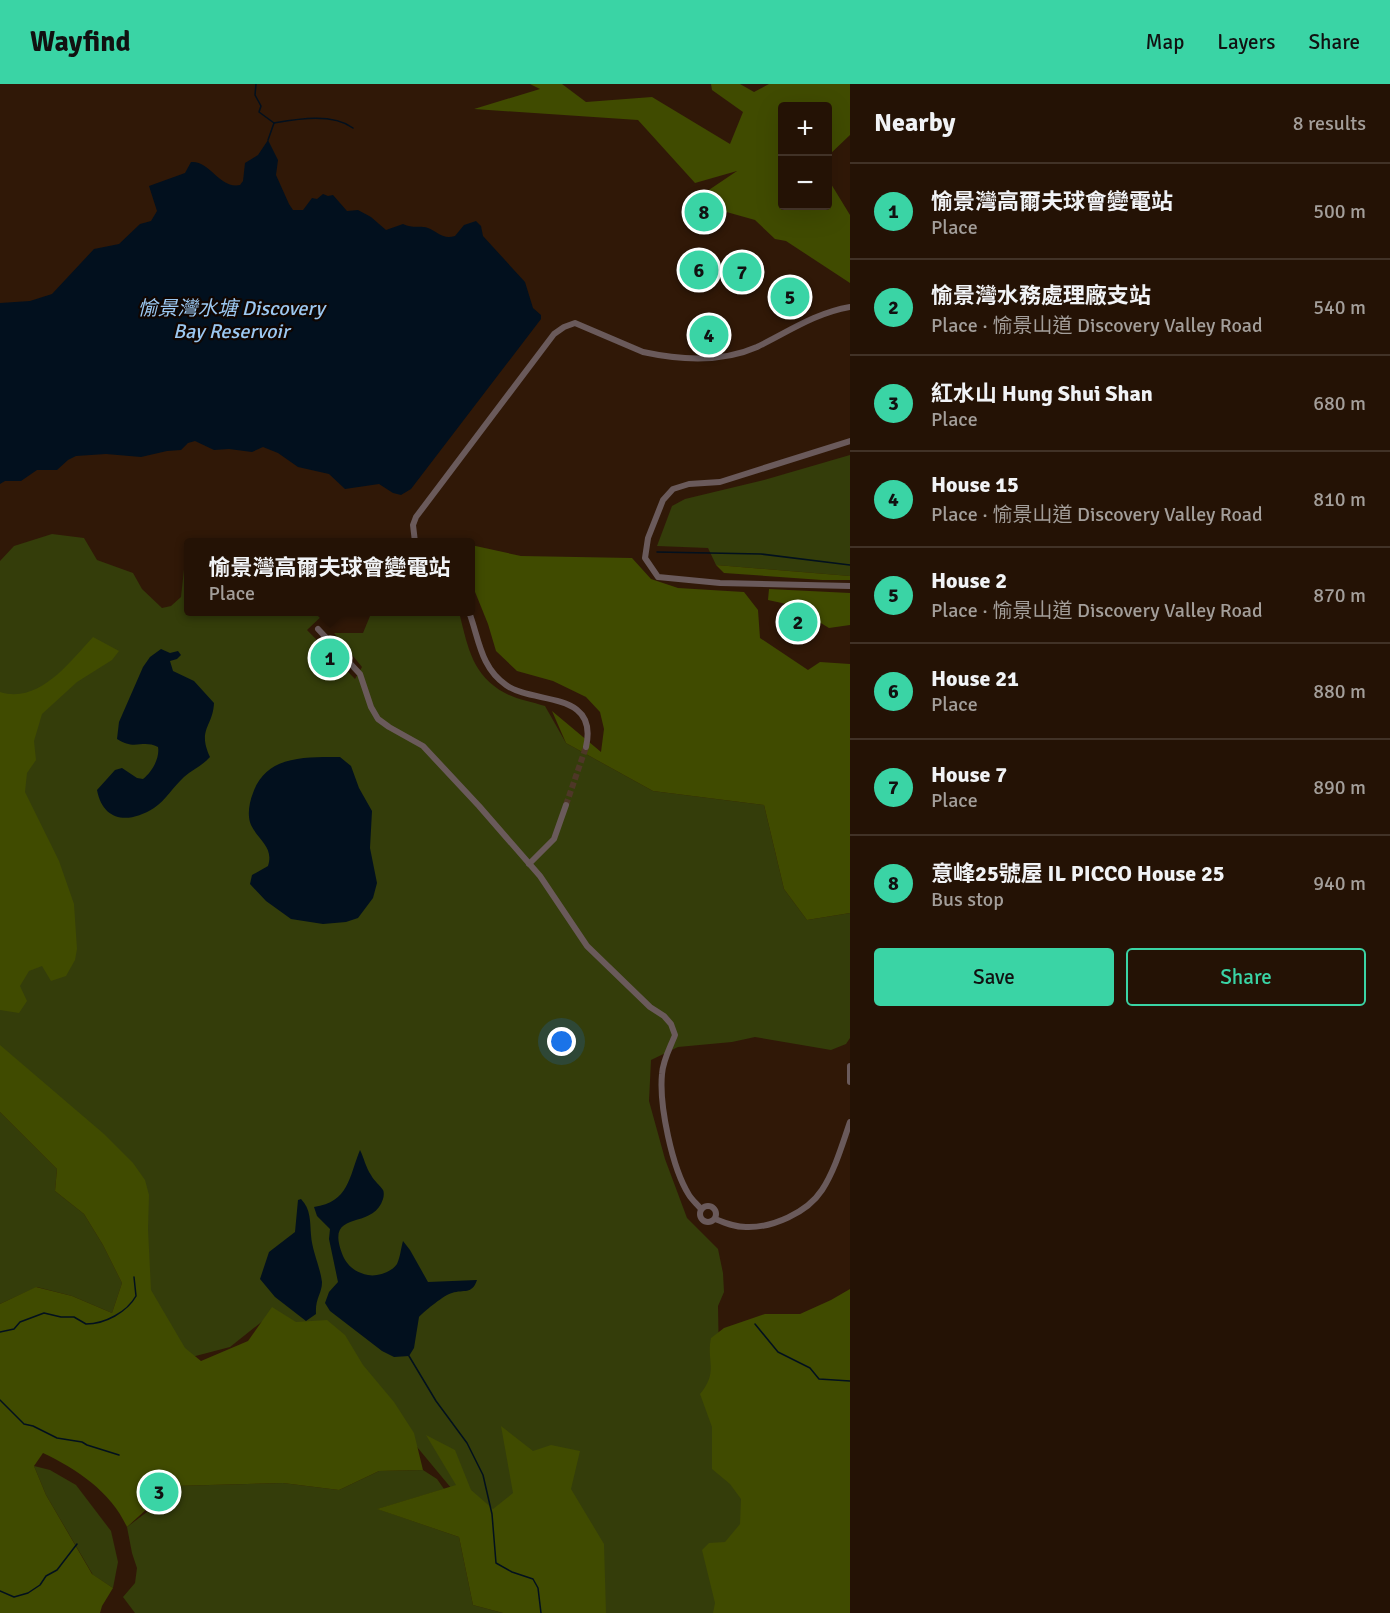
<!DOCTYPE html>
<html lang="en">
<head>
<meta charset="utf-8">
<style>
  :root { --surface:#241205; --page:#2c1b0f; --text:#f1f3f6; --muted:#a39e9a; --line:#413227; --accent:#3ad4a5 }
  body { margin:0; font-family:Signika,"Noto Sans TC",sans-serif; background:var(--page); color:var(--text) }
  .controls { position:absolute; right:18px; top:18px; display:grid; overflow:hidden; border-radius:6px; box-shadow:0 6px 24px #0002 }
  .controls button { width:54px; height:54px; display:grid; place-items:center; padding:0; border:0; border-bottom:2px solid var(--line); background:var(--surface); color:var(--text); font:30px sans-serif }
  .you { position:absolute; left:562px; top:958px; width:21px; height:21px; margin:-15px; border:4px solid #fff; border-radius:50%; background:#1a73e8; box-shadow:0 0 0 9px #1a73e833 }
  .badge { display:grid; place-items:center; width:39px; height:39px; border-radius:50%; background:var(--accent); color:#111; font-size:20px; font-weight:700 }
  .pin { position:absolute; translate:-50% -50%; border:3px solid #fff; box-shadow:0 2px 6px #0006 }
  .popup { position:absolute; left:184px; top:454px; width:291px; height:78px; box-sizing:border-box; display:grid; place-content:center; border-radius:6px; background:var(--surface); filter:drop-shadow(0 2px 4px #0005); font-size:20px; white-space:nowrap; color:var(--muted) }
  .popup b { font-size:22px; color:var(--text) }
  .popup::after { content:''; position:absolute; left:50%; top:100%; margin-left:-12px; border:12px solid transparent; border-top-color:var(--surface) }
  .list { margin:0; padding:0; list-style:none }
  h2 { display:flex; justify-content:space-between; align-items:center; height:78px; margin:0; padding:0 24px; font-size:26px }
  h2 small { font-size:20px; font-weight:400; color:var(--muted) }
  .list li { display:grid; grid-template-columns:39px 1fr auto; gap:18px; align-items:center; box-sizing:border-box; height:96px; padding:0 24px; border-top:2px solid var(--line) }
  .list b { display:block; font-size:22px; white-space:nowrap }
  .list p { margin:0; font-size:20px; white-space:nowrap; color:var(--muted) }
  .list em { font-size:20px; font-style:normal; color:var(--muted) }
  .actions { display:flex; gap:12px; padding:18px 24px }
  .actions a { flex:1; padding:14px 0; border:2px solid var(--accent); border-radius:6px; text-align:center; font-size:21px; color:var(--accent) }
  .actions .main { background:var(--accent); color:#111 }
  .map { position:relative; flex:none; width:850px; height:1529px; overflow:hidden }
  header { display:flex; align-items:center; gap:36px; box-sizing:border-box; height:84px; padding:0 30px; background:var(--accent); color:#111 }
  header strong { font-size:28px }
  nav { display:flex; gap:33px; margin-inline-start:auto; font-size:21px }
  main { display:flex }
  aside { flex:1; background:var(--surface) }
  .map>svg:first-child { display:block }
  .green { fill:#343d0a }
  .forest { fill:#404b00 }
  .water { fill:#02101e }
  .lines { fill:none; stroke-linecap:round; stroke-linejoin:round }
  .stream { stroke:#02101e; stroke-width:1.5 }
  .minor-tunnel { stroke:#4e3727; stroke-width:6; stroke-dasharray:6 3; stroke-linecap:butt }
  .minor { stroke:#6a5a5b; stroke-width:6 }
  .labels { text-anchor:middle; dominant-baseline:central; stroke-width:4.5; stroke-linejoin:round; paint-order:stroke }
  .water-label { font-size:20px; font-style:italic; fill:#9cc8f1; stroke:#100602 }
</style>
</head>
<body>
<header>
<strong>Wayfind</strong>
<nav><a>Map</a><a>Layers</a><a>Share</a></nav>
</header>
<main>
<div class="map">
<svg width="850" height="1529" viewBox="0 0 850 1529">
  <rect width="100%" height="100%" fill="#301807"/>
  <g class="green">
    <polygon points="850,371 850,492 716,481 708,464 657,462 672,422 685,415 764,396"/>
    <path d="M52 450 84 454 97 476 133 489 142 505 162 524 171 522 181 513 185 476H189V528H326L307 546 355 595 362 583 334 549H363L370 532V528H457L460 532C468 564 473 592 505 609 516 615 532 618 545 622L566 659 653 707 764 721 784 805 807 836 850 829V954L846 960 831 966 755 953 732 958 678 963 651 976 649 1017 665 1075 687 1134 718 1165 723 1189 724 1208 718 1222 721 1386 747 1409 724 1529H568L476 1434 329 1257 264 1236 230 1263 184 1275 0 979V477L14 462Z"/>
    <polygon points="0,1028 57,1085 55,1107 84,1130 103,1161 122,1199 112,1229 72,1212 37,1203 0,1220"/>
    <polygon points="34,1382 50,1386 76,1401 111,1447 118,1478 113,1504 93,1491 46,1411"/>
    <polygon points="423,1386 437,1395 444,1405 378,1425 459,1453 473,1521 503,1529 135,1529 123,1513 135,1499 137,1484 132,1469 127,1443 147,1428 172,1402 283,1399 339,1406 379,1387"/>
  </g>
  <g class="forest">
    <polygon points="530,0 562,0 586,18 652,13 730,60 743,28 712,6 711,0 740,0 754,8 769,0 850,0 850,51 828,72 828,22 782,22 782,122 828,122 828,95 850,131 850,199 786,157 775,155 755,136 691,118 737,87 695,99 638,36 474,25 540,5"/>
    <polygon points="471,461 521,472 632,474 651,495 678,504 744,508 758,526 760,554 808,586 820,578 850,580 850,829 807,836 784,805 764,721 653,707 566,659 552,627 601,668 604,645 600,628 586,613 553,597 517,587 496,567 488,540 471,498"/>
    <polygon points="716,481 850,492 850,496 822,496 724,489"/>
    <polygon points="769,505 850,509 850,541 829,544 791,521 768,516"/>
    <path d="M93 553 119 567 112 576 77 598 42 630 34 657 36 676 27 689 25 708 59 777 74 820 77 865 75 876 66 892 51 897 42 882 29 887 20 902 27 917 19 929 0 926V608C39 620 69 579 93 553Z"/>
    <path d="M0 961 104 1050 133 1079 145 1096 149 1111 148 1145 151 1206 185 1264 201 1277 248 1257 272 1223 296 1238 327 1236 345 1251 363 1281 394 1318 414 1349 423 1386 379 1387 339 1406 283 1399 172 1402 127 1443C111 1408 77 1385 43 1369L34 1382 46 1411 92 1490 113 1504 102 1522 100 1529H0V1220L36 1203 72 1212 112 1229 122 1199 103 1161 84 1130 55 1107 57 1085 0 1028Z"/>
    <path d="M850 1205V1529H713L715 1519 702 1466 709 1459 725 1458 740 1440 741 1415 730 1400 712 1385V1343L700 1310C719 1287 706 1278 711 1254L724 1244 765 1230H800L831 1216Z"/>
    <polygon points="501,1342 533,1367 551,1361 580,1367 571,1405 604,1460 606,1529 503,1529 473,1521 459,1453 377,1425 456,1401 426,1351 455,1366 471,1406 493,1425 513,1409"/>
  </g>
  <g class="water">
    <path d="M268 56 278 76 276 91 289 120 293 126H303L312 114 317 115 323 110 328 112 333 111 347 127 358 126 371 133 386 146 403 140C413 145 420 141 428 144 438 148 443 156 455 152L464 141 476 137 481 142 483 152 525 198 533 224 541 231V235L411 405 401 411 393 409 379 400 345 405 329 390 298 383 278 369 263 363 252 368 229 365 214 366 195 357 188 359 181 366 167 367 141 373 106 370 76 372 68 376 57 386H37L21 397H5L0 400V219L30 217 52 210 94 165 119 160 140 140 151 137 157 127 149 102 185 89 191 78C210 76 219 105 240 101L243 97 245 79 258 71Z"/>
    <path d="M161 565 170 569 178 567 181 571 177 575 170 577 173 587 194 597 214 619C213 643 197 645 210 673 202 682 192 686 184 693 173 703 166 716 154 724 129 740 103 738 97 706L115 686 122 684 137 694 143 695C152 688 160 674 158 663 142 655 135 667 117 655L119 638 143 583 150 573Z"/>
    <path d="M340 673 351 682 359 704 372 727 370 764 377 799 373 814 358 834 346 838 323 840 291 835 266 817 250 800 252 791 268 782C274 763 259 757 251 741 247 732 249 719 253 709 266 671 306 673 340 673Z"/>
    <path d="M360 1066C364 1074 366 1084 371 1091 374 1097 380 1101 383 1106 384 1108 384 1112 383 1115 373 1148 323 1123 343 1172 348 1183 357 1189 368 1191 377 1193 392 1188 397 1180 400 1174 401 1164 403 1157L410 1166 428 1198 477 1196C472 1211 464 1205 452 1209 444 1211 426 1226 419 1233L414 1264 409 1272 394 1273 382 1267 330 1227 325 1219 329 1208 338 1198 329 1155 330 1145 317 1132 314 1123C349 1118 349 1093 360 1066Z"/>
    <path d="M301 1115C311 1125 310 1138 311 1151 312 1167 320 1182 322 1198 322 1210 315 1214 316 1230L306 1237 275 1213 260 1195 269 1168 295 1148 298 1116Z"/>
  </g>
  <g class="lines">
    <g class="stream">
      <polyline points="256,0 255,11 261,22 259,28 274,39 268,56"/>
      <path d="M274 39C298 35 332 29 353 44"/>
      <polyline points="657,468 761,470 850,481"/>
      <polyline points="755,1240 778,1268 810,1284 819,1295 850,1297"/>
      <path d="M0 1248 14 1245 20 1238 44 1229 61 1233H74L86 1240C105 1240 127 1228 136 1212L134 1193"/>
      <polyline points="409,1272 436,1317 467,1359 483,1391 492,1430 496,1479 512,1488 533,1495 538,1504 541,1529"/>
      <polyline points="0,1316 24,1340 33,1342 57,1354 82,1358 87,1361 119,1371"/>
      <polyline points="0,1507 14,1513 28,1509 40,1501 46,1492 57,1486 77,1460"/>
    </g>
    <polyline class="minor-tunnel" points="566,721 586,663"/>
    <g class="minor">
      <polyline points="850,357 720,398 689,400 673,405 663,416 648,454 645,474 658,493 720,499 850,502"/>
      <path d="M415 458 413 441 416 433 554 250 564 243 575 239 643 268C680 276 721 279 757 263 788 248 815 229 850 223"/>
      <path d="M469 528C479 554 480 583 506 601 534 621 599 606 586 663"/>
      <path d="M318 545 360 590 371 623 378 635 389 643 423 662 479 722 540 792 587 862 650 923 664 932 671 940 675 951C670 964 663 976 662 990 659 1021 672 1084 689 1111 692 1116 697 1120 701 1125"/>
      <polyline points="529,780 554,755 566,721"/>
      <polyline points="850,982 850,998"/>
      <circle cx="708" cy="1130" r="8"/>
      <path d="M715 1135C725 1139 735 1143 746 1143 772 1144 807 1129 822 1106 835 1086 842 1061 850 1038"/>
    </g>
  </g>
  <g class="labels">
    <g class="water-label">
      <text x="231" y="224">愉景灣水塘 Discovery<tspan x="231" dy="23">Bay Reservoir</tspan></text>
    </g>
  </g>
</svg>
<div class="controls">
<button>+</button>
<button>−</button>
</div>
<div class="you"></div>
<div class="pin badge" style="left:330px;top:574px">1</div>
<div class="popup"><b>愉景灣高爾夫球會變電站</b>Place</div>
<div class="pin badge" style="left:798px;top:538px">2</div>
<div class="pin badge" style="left:159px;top:1408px">3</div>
<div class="pin badge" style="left:709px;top:251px">4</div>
<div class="pin badge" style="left:790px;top:213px">5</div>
<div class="pin badge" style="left:699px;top:186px">6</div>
<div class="pin badge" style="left:742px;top:188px">7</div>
<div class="pin badge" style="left:704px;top:128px">8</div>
</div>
<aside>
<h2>Nearby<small>8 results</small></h2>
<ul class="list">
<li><span class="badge">1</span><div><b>愉景灣高爾夫球會變電站</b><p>Place</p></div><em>500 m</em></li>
<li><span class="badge">2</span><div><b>愉景灣水務處理廠支站</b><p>Place · 愉景山道 Discovery Valley Road</p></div><em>540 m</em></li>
<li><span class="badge">3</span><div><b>紅水山 Hung Shui Shan</b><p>Place</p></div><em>680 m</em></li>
<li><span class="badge">4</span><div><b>House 15</b><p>Place · 愉景山道 Discovery Valley Road</p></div><em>810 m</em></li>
<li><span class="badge">5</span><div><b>House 2</b><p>Place · 愉景山道 Discovery Valley Road</p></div><em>870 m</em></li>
<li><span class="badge">6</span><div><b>House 21</b><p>Place</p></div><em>880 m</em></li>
<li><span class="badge">7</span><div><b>House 7</b><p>Place</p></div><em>890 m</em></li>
<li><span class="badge">8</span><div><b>意峰25號屋 IL PICCO House 25</b><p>Bus stop</p></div><em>940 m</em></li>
</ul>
<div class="actions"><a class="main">Save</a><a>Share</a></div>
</aside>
</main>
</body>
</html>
